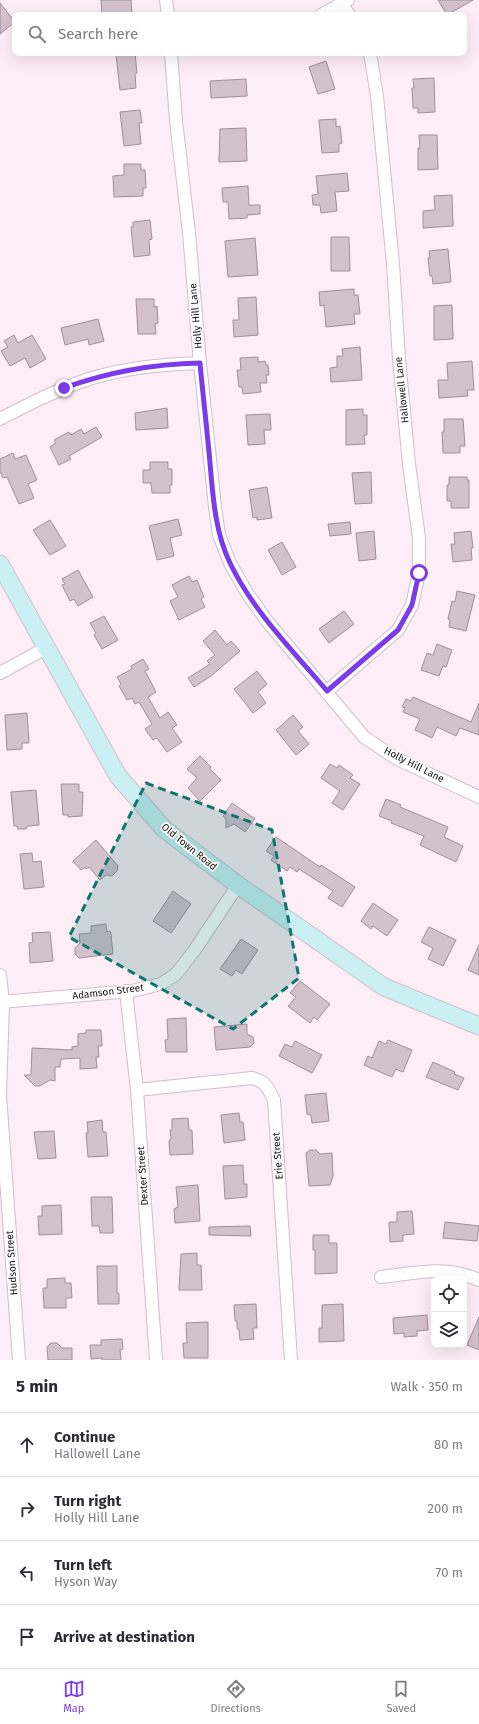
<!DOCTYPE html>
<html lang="en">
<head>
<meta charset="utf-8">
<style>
  :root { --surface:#fff; --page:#f7f7f7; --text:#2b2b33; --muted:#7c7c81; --line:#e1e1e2; --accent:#7c3aed }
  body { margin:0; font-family:"Fira Sans",sans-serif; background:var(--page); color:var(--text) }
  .controls { position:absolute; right:12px; bottom:12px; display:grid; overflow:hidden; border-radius:8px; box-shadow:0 4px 16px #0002 }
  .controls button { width:36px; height:36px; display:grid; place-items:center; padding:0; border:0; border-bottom:1px solid var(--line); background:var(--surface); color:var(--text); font:20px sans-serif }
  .stop { position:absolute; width:12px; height:12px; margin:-9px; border:3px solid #7c3aed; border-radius:50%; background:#fff }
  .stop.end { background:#7c3aed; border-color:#fff; box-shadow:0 1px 4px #0008 }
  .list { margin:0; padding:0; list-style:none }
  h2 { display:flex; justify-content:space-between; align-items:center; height:52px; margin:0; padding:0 16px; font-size:17px }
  h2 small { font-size:13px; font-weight:400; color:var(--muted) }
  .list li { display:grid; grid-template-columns:26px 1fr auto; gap:12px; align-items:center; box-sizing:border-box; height:64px; padding:0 16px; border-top:1px solid var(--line) }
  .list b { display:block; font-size:15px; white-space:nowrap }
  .list p { margin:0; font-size:13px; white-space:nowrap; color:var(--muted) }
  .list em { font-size:13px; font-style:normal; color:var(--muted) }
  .icon { flex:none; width:22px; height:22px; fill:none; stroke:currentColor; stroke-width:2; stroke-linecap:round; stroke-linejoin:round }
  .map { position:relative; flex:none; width:479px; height:1360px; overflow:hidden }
  .search { position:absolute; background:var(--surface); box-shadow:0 4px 16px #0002; left:12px; right:12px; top:12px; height:44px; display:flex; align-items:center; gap:10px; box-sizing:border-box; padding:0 14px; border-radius:8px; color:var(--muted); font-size:15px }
  .sheet { height:308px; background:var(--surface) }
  nav { display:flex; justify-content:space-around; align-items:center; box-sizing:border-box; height:56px; border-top:1px solid var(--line); background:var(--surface); font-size:11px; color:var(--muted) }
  nav a { display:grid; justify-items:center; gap:2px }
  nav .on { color:var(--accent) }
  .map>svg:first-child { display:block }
  .building { fill:#d4c1ce; stroke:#a08e9a }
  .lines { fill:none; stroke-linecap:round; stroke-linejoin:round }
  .minor-casing { stroke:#d1becb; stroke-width:14 }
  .secondary-casing { stroke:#d1becb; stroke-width:19 }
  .minor { stroke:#fff; stroke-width:12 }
  .secondary { stroke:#cbf0f4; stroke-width:17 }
  .route { stroke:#7c3aed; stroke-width:5 }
  .marked { fill:#0f766e; fill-opacity:0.2; stroke:#0f766e; stroke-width:3; stroke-dasharray:8 5; stroke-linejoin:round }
  .labels { text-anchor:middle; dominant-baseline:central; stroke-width:3.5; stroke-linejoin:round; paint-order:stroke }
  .street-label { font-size:10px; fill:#140e12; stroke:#fff }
</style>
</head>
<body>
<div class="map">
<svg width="479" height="1360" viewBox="0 0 479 1360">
  <rect width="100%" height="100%" fill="#fdedf7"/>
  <g class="building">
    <polygon points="101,0 131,0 132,13 130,13 130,15 102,15"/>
    <polygon points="438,0 473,0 447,15"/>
    <polygon points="0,3 15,22 0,34"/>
    <polygon points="135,53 137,73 135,74 136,88 120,90 116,55"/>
    <polygon points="326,61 335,89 318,94 309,67"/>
    <polygon points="434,78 435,112 418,113 418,108 413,108 412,88 414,88 413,79"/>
    <polygon points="246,79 247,96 211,98 210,81"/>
    <polygon points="140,110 142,123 139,123 141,144 124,146 120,112"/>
    <polygon points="336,119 336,127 340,126 342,143 339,144 339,152 322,153 319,120"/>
    <polygon points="246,128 247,161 219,162 220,129"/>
    <polygon points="419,135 437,135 438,169 418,170 418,148 420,148"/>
    <polygon points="124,164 141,164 141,170 145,170 146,188 143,188 143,196 114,197 113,176 124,175"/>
    <polygon points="347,173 349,191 335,192 337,211 321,213 320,205 313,205 312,195 318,194 316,176"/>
    <polygon points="248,186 249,205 260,205 260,214 247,215 247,218 229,219 228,202 223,202 222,188"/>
    <polygon points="452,195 453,226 423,228 423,211 435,210 434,196"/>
    <polygon points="150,220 152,239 149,240 150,255 134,257 131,227 133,227 133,222"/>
    <polygon points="331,237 349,237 350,271 331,271"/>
    <polygon points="255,238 258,275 228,277 225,241"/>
    <polygon points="448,249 451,282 433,284 432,276 430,276 428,258 430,258 429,251"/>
    <polygon points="354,289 354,295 358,295 360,314 354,314 355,324 326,327 324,305 320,306 319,292"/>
    <polygon points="256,297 258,335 234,337 233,320 239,320 238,298"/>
    <polygon points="136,299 154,299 154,307 157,306 158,323 155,324 156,334 138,334"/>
    <polygon points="452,305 453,339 434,340 434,306"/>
    <polygon points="98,319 104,341 89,345 88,339 65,345 61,328"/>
    <polygon points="14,335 18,343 32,335 46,359 30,368 25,358 10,366 1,351 8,347 4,341"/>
    <polygon points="360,347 362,380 331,382 330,368 337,367 337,356 343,356 342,349"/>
    <polygon points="258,357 258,362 265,361 266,365 268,365 269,375 266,375 267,383 260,383 261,392 243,394 242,387 239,387 237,370 241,370 240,358"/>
    <polygon points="472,361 474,390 467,390 468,396 439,398 438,380 448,380 447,363"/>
    <polygon points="167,408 168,428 136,430 135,413"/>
    <polygon points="363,409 363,415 367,415 367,435 364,435 365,444 346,445 346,410"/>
    <polygon points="270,414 271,430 264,430 265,444 248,445 246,415"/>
    <polygon points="444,419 463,419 465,446 460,446 460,453 443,453 442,432 444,432"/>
    <polygon points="96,427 102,437 69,456 71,459 59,465 50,447 56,443 54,440 69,432 71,435 81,429 84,434"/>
    <polygon points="13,453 15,459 26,455 37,480 28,484 34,498 19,504 7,477 3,478 0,471 0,459"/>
    <polygon points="150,462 168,462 168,469 172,469 172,485 170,485 170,493 152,493 151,483 143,483 143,470 150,470"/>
    <polygon points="371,472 372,503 355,504 352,473"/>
    <polygon points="449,477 467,477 467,480 469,480 469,508 451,508 451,501 447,501 447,485 449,485"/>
    <polygon points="267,487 272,518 257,520 257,517 253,518 249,490"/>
    <polygon points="178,519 182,535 170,538 174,556 157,560 149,526"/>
    <polygon points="50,520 66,546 50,555 33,530"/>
    <polygon points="350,522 351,534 330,536 328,524"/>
    <polygon points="374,531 376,559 359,561 356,533"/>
    <polygon points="471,531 473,548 471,548 472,560 453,562 451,544 455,544 454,533"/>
    <polygon points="282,542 296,567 282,575 268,550"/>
    <polygon points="78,570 93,597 78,606 74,599 70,601 62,585 65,584 62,579"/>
    <polygon points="189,576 192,582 197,580 204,597 201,599 205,607 179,620 170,601 178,597 172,585"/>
    <polygon points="457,591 475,595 466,631 449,627 450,620 448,619 452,601 455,602"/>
    <polygon points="344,611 354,624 329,643 319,629"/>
    <polygon points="104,616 118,640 102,649 94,635 96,633 90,623"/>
    <polygon points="215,630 227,645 231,641 240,651 211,676 194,687 188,678 210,664 207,661 215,655 203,641"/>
    <polygon points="437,644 452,650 446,667 443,666 439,676 421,670 427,653 433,655"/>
    <polygon points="143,659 149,669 145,671 156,692 148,697 160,718 168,712 177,725 172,728 182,742 167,752 157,738 153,740 145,729 152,724 139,702 135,704 132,698 127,700 119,686 121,684 117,677 132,669 131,666"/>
    <polygon points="257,671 267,684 258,692 266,703 253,713 234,689"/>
    <polygon points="413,697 471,722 479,703 479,735 460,728 456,736 437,727 432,738 415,730 420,719 403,712 405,708 402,707 406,699 411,701"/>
    <polygon points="27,713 29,743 22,743 22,749 7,750 5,715"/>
    <polygon points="293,715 303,727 298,731 309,744 296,755 276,730"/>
    <polygon points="200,756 211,767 210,769 221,780 200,801 188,788 197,778 187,769"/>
    <polygon points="330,764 337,768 339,765 353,775 350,778 360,784 343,810 332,803 340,791 321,778"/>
    <polygon points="61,784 79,784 79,792 83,792 82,816 68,817 68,815 63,815"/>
    <polygon points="36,790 39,825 28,826 26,829 18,829 17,826 14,826 11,792"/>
    <polygon points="386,799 401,805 400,807 448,827 444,837 463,846 456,862 420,845 424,836 391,823 392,821 379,816"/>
    <polygon points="232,803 255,819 245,832 234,824 226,828 226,819 223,816"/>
    <polygon points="276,837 320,867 321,865 355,887 342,907 328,898 333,891 299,869 297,872 290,867 287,871 271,860 274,856 266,851"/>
    <polygon points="96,840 118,866 117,871 112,876 106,875 100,880 89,867 86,869 85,867 81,870 73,861"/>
    <polygon points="32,853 33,862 41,861 44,887 24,889 20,854"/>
    <polygon points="173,891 191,904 171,933 153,921"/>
    <polygon points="373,903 398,920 387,936 373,926 371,929 361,921"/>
    <polygon points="106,924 107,932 110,931 111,934 113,954 79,958 75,954 75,948 80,943 79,934 91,933 91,926"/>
    <polygon points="429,927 456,940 443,966 428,959 433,948 421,942"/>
    <polygon points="50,932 53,961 30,963 29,943 33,942 32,933"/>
    <polygon points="241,939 258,950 242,974 236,970 232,976 220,969"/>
    <polygon points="479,945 479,975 468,970"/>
    <polygon points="300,981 330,1004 317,1020 314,1017 310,1023 288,1006 296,997 290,993"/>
    <polygon points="186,1018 187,1052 166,1052 165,1040 168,1039 167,1019"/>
    <polygon points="247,1024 247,1034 253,1037 254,1043 250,1047 216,1050 214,1027"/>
    <polygon points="86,1030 101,1030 102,1046 98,1046 99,1057 96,1057 97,1068 80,1069 80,1058 61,1059 60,1067 55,1067 55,1081 50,1080 40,1086 35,1086 24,1075 31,1075 32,1048 72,1050 72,1047 78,1046 78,1034 86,1033"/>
    <polygon points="388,1040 412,1050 403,1072 396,1069 392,1077 364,1065 368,1056 372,1058 379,1041 386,1044"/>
    <polygon points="295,1041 322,1055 312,1073 279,1056 285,1044 292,1047"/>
    <polygon points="433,1062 455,1072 454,1074 464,1078 458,1090 426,1077"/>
    <polygon points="326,1093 329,1121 312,1123 311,1115 307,1114 305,1095"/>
    <polygon points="239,1113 240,1122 243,1122 245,1140 224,1143 221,1115"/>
    <polygon points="188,1118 189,1130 192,1130 193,1154 170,1155 169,1141 171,1138 170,1130 172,1130 172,1119"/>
    <polygon points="102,1120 103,1132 106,1132 108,1156 88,1157 86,1133 88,1133 87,1122"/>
    <polygon points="54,1131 56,1158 38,1159 34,1132"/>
    <polygon points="310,1150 316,1150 320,1154 332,1153 333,1176 330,1185 309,1186 306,1153"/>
    <polygon points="243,1165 244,1184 247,1184 247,1197 225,1199 223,1166"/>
    <polygon points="198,1185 200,1221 175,1223 174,1209 178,1207 176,1187"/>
    <polygon points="91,1197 112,1197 113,1233 100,1233 99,1226 92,1226"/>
    <polygon points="61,1205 62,1234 39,1235 38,1216 42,1216 42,1206"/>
    <polygon points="412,1211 414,1234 403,1235 403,1241 390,1242 389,1222 397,1222 397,1212"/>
    <polygon points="445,1222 479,1226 477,1241 443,1238"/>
    <polygon points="250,1226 251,1236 209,1235 209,1227"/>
    <polygon points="313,1235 329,1235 329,1243 337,1243 337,1273 315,1274 315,1250 313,1250"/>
    <polygon points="197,1253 197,1265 201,1265 202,1290 179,1290 181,1254"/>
    <polygon points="97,1266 117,1266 117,1293 119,1293 119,1304 98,1304"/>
    <polygon points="65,1278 65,1283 71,1283 72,1298 66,1298 66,1308 44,1308 43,1288 47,1288 47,1279"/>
    <polygon points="256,1304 257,1328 253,1328 254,1339 240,1340 239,1329 237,1329 237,1321 235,1321 234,1305"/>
    <polygon points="343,1304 344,1341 319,1342 319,1328 322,1328 322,1305"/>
    <polygon points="427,1315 428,1330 417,1331 417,1336 404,1337 404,1333 394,1334 393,1318"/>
    <polygon points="479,1317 479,1350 467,1345"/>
    <polygon points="208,1322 208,1358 184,1358 183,1343 187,1343 186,1323"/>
    <polygon points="122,1339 123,1349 120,1350 121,1360 102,1360 102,1358 91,1359 90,1345 101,1345 101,1340"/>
    <polygon points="51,1343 57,1343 62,1348 72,1348 72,1360 48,1360 47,1347"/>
  </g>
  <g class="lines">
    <g class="minor-casing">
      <g id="minor">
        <polyline points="166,0 168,15"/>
        <polyline points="342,4 349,15"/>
        <polyline points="321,15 348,0"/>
        <polyline points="171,53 176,121 189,233 200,363 215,507 219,535 230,563 247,593 267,621 364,737 397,759 479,797"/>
        <path d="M0 419C29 404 58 389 89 379 124 368 164 364 200 363"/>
        <polyline points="0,673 46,648"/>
        <polyline points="327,691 398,630 412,605 419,573 419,538 409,464 399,359 393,264 377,96 370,53"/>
        <polyline points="0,975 3,1002 0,1095 19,1360"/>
        <polyline points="126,991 137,1090 156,1360"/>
        <polyline points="0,1002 132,991 161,984 176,974 194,951 238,885"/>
        <path d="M137 1090 252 1078C266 1082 267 1086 274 1100L291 1360"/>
        <path d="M381 1277C416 1273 445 1265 479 1280"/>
      </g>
    </g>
    <g class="secondary-casing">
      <polyline id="secondary" points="0,564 118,776 164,829 238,885 384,987 479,1026"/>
    </g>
    <use href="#minor" class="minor"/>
    <use href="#secondary" class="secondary"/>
  </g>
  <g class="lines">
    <path class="route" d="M64 388C108 372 153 364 200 363 203 396 207 429 210 463 213 497 215 532 230 563 253 611 293 651 327 691L398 630 412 605 419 573"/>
  </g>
  <path class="marked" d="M146 783 272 830 299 978 233 1029 69 937Z"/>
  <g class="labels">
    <g class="street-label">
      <text transform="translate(196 316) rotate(-95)">Holly Hill Lane</text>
      <text transform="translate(402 390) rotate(-96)">Hallowell Lane</text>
      <text transform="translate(414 765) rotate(27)">Holly Hill Lane</text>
      <text transform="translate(189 847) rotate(39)">Old Town Road</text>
      <text transform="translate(108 992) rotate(-7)">Adamson Street</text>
      <text transform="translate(278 1156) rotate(-94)">Erie Street</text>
      <text transform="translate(143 1176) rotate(-94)">Dexter Street</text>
      <text transform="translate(12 1263) rotate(-94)">Hudson Street</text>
    </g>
  </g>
</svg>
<div class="controls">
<button><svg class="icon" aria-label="locate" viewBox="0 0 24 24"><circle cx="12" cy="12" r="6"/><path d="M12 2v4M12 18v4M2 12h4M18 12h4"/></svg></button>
<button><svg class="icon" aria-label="layers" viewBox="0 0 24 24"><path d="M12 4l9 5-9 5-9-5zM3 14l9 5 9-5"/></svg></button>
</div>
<div class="stop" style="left:419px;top:573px"></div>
<div class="stop end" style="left:64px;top:388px"></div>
<div class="search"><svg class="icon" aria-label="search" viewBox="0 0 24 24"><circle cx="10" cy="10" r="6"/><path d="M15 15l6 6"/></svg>Search here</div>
</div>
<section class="sheet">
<h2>5 min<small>Walk · 350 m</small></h2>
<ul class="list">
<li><svg class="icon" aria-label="ahead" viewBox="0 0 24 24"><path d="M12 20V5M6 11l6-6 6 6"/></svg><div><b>Continue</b><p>Hallowell Lane</p></div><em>80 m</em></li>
<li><svg class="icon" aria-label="right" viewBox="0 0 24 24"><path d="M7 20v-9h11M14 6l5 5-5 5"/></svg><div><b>Turn right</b><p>Holly Hill Lane</p></div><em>200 m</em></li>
<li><svg class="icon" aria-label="left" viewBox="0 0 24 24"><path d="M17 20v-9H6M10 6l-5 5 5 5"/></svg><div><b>Turn left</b><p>Hyson Way</p></div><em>70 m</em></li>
<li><svg class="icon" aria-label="arrive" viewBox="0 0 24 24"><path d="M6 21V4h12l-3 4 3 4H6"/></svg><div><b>Arrive at destination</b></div></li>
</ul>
</section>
<nav>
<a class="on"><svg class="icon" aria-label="map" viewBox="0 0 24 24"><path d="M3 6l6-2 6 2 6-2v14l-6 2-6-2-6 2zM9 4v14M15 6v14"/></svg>Map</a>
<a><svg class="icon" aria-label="directions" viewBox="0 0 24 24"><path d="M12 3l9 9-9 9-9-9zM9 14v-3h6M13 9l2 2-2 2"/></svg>Directions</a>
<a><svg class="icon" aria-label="saved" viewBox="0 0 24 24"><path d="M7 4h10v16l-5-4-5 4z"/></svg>Saved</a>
</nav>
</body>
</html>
